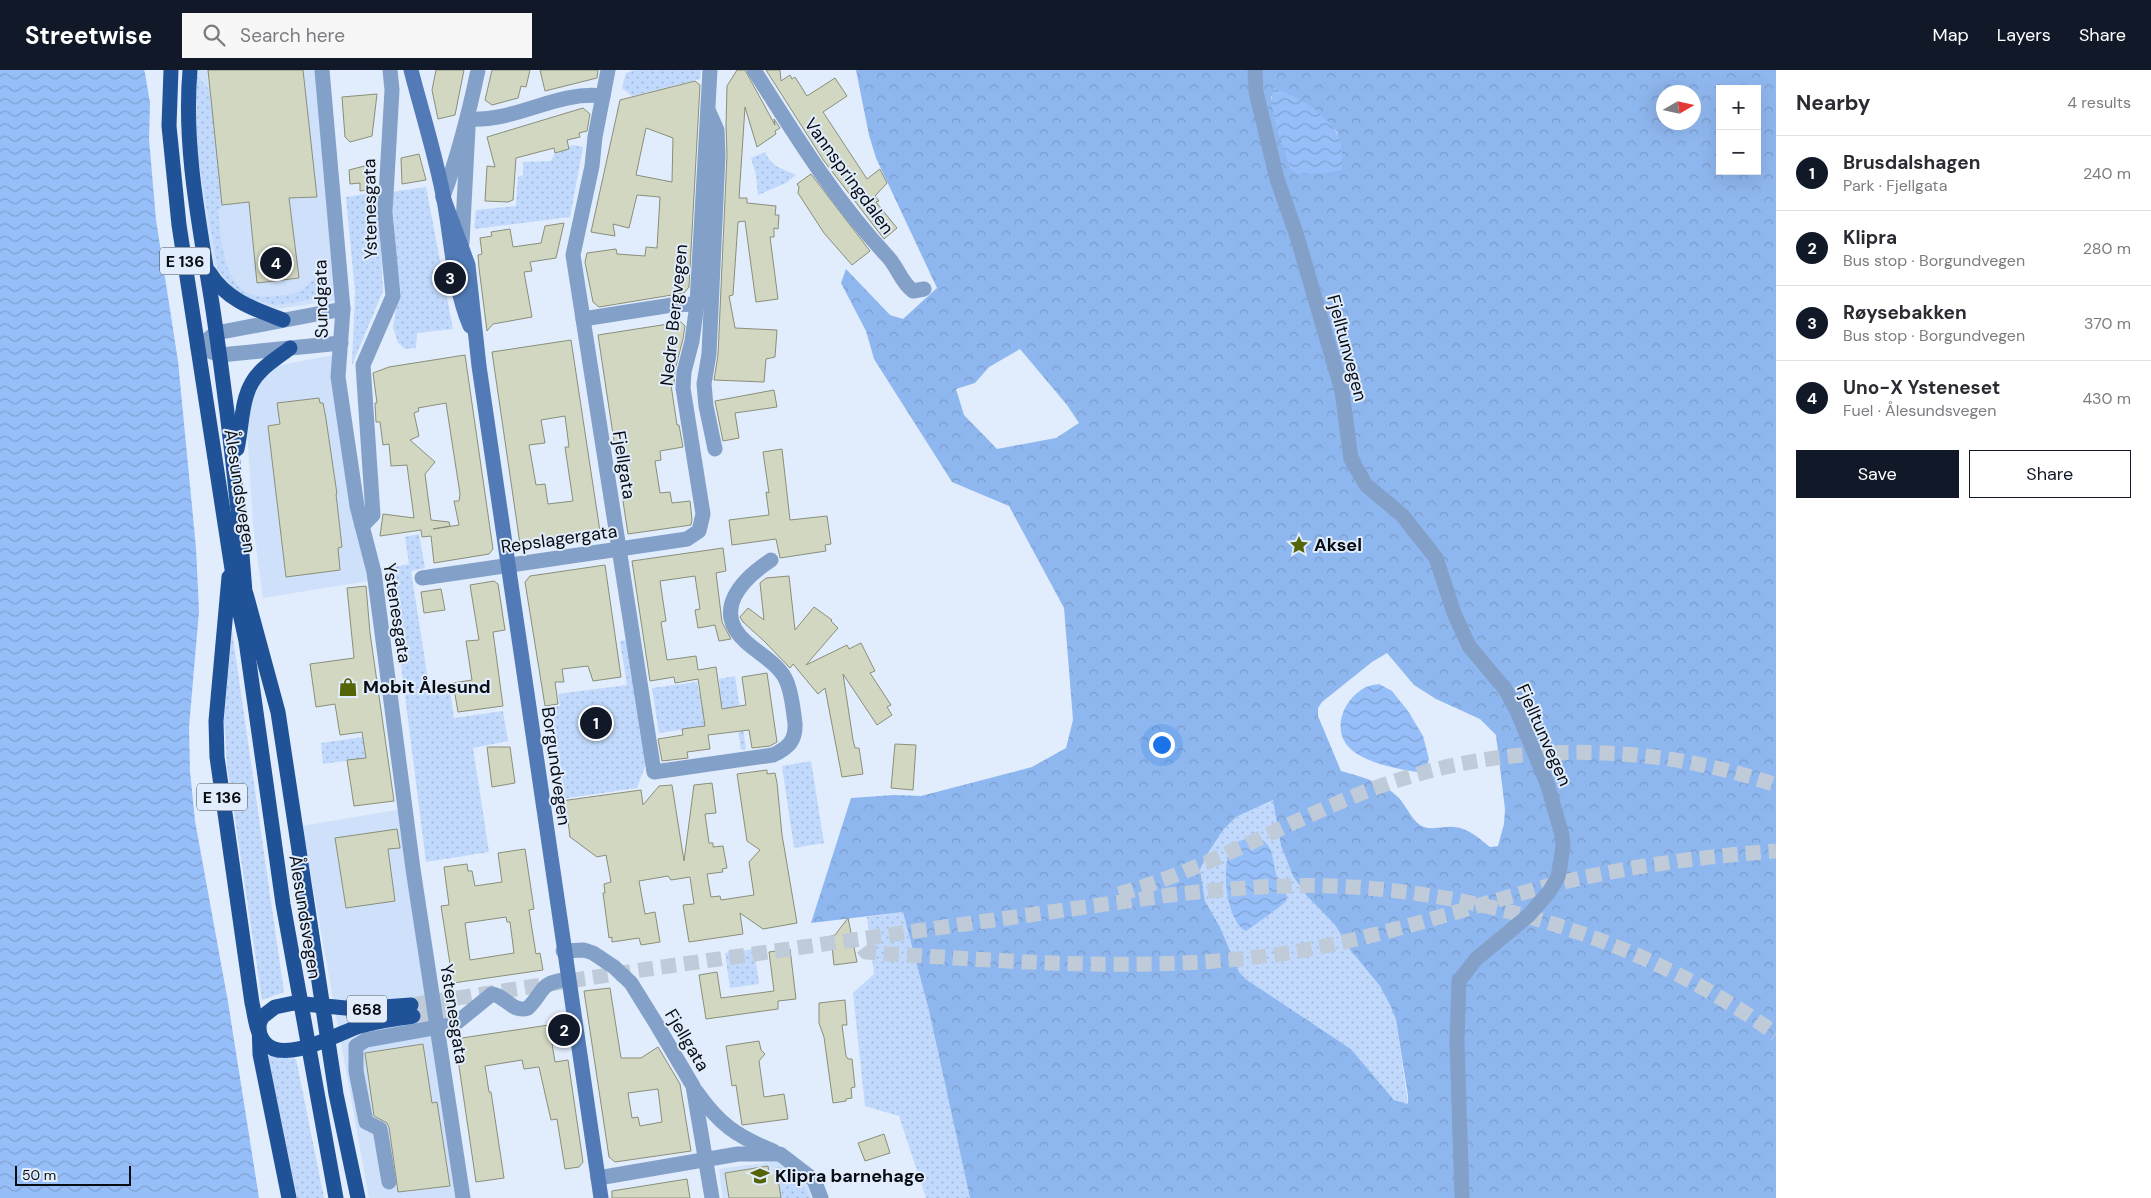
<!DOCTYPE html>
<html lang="en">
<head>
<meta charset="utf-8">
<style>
  :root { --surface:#fff; --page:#f7f7f7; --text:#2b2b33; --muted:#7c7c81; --line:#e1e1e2; --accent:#111827 }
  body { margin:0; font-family:"DM Sans",sans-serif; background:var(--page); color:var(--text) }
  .controls { position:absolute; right:15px; top:15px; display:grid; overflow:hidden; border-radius:0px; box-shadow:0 5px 20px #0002 }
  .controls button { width:45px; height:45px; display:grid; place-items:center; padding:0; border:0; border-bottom:1px solid var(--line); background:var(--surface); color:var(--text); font:25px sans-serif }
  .compass { position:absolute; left:1656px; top:15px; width:45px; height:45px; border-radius:50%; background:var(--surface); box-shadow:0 5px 20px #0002; rotate:81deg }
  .scale { position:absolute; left:15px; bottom:12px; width:116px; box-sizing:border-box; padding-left:5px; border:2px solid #080d13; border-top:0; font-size:14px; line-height:18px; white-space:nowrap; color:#080d13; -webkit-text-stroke:4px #e1ecfc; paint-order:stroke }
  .you { position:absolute; left:1161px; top:674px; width:18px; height:18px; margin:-12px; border:4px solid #fff; border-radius:50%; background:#1a73e8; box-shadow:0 0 0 8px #1a73e833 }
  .badge { display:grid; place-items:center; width:32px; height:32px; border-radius:50%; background:var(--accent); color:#fff; font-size:16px; font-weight:700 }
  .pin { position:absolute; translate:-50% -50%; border:2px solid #fff; box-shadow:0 1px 5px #0006 }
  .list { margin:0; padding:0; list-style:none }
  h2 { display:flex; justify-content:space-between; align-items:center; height:65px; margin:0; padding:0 20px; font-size:21px }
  h2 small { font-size:16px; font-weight:400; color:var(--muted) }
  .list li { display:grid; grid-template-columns:32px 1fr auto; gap:15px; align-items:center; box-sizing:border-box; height:75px; padding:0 20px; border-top:1px solid var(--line) }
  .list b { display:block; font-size:19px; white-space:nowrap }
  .list p { margin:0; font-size:16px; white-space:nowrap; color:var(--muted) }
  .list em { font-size:16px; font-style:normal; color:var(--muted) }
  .actions { display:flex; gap:10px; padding:15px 20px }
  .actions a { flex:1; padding:11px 0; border:1px solid var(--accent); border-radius:0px; text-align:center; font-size:18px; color:var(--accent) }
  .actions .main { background:var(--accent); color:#fff }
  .icon { flex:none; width:28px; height:28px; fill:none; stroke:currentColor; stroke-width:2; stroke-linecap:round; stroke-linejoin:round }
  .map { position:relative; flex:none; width:1776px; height:1128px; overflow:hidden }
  header { display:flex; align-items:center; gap:30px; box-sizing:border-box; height:70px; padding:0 25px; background:var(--accent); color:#fff }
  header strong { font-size:24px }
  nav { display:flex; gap:28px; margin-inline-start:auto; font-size:18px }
  .search { width:350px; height:45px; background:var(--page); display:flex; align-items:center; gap:12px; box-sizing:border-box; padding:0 18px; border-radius:0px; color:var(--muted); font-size:19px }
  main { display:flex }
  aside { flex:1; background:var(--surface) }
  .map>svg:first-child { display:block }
  .built { fill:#cee0fa }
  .grass { fill:url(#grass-dots) }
  .forest { fill:url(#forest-crowns); fill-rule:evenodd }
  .water { fill:url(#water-waves) }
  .building { fill:#d2d7c1; stroke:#8a8f7a; fill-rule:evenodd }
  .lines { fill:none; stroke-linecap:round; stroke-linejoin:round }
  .trunk-tunnel { stroke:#c0cbd9; stroke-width:15; stroke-dasharray:15 8; stroke-linecap:butt }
  .minor { stroke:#83a0c9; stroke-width:15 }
  .tertiary { stroke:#83a0c9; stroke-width:15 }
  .secondary { stroke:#517ab6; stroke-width:15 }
  .trunk { stroke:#205298; stroke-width:15 }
  .labels { text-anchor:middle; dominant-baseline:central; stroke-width:4; stroke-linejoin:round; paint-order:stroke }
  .shield { fill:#e1ecfc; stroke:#495059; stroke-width:1 }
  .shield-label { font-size:16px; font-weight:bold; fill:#080d13 }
  .street-label { font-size:18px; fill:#080d13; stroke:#e1ecfc }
  .poi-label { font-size:18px; font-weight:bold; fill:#080d13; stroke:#e1ecfc; text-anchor:start }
</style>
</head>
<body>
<header>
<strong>Streetwise</strong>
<div class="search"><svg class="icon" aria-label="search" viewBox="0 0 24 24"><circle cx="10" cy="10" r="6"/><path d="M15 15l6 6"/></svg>Search here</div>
<nav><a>Map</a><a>Layers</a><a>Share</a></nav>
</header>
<main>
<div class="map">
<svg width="1776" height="1128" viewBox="0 0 1776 1128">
  <defs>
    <pattern id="grass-dots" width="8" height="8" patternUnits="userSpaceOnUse" patternTransform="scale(1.25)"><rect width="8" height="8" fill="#c1d9fc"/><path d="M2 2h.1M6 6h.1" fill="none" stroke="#a4b9d7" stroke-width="1.8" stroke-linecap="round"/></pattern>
    <pattern id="forest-crowns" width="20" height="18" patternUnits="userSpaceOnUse" patternTransform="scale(1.25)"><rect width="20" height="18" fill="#8fb7ef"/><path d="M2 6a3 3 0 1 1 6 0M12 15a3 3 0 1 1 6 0" fill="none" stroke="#7a9ccc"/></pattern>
    <pattern id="water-waves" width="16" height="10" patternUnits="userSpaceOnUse" patternTransform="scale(1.25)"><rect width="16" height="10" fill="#96bef8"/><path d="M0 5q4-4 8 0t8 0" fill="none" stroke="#80a2d4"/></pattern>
  </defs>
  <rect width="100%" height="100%" fill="#e1ecfc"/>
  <g class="built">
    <polygon points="194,0 319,0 339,230 276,239 241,229 212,201 195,88"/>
    <polygon points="334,285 368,511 263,528 253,454 247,358 250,333 263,309 276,296"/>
    <polygon points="409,738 465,1128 369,1128 302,756"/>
    <polygon points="780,1091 809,1113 814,1128 723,1128 719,1099"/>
  </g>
  <g class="grass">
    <polygon points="635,0 701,0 700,9 632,26 622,18 626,3"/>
    <path d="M198 7 209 19 223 135 218 141C222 178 224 234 275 226 282 225 292 225 298 222 308 218 310 207 323 207L326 214 310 230 275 235 248 228 237 222 218 200 198 88 196 8Z"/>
    <polygon points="573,75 583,77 570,147 474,159 476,140 516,136 518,107 523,105 523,92 551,91 556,81"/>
    <path d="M765 82C772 98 782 98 796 105L786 113 758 125 756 104 751 88Z"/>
    <polygon points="426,117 453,259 417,263 416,278 405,279 398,273 393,258 398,225 392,122"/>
    <polygon points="378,122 383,221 352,295 355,222 346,127"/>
    <polygon points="419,464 425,498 411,501 429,616 449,613 454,648 503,641 508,671 473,678 489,782 426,792 389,498 409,494 405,467"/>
    <polygon points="232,561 284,922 262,930 227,695 224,650"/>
    <path d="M629 570 647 691 637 718 561 729C565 699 555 667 545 638L560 636 558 624 627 615 620 571Z"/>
    <polygon points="735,606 746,679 741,680 738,661 726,662 722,637 703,641 705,656 659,663 652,618 697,612 699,624 720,621 719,609"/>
    <polygon points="363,667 366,688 323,694 321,673"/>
    <polygon points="811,691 824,773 794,778 782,696"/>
    <polygon points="1274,730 1281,776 1293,806 1307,826 1335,855 1351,881 1380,916 1391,937 1396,950 1408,1034 1394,1030 1351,979 1247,910 1239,902 1220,857 1205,831 1200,801 1206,786 1223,760 1236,747"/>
    <polygon points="903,842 929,941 970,1128 926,1128 899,1046 865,1036 853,923 874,904 867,847"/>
    <polygon points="754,879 759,914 730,918 725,883"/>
    <polygon points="268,986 296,989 324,1128 297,1128"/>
    <polygon points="781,1097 805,1117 810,1128 781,1128 776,1098"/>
  </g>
  <path class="forest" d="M856 0H1776V1128H970L929 941 903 842 811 853 851 728 894 725 921 726 1032 697 1066 678 1073 650 1064 538 1009 436 952 412 874 289 866 261 841 213 846 199 890 245 903 249 937 218 876 88 869 65ZM1720 19H1757V101H1720ZM1664 22H1694V52H1664ZM1271 26 1326 51 1337 62 1341 77 1291 99 1275 48ZM1020 279 1067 335 1079 353 1056 368 997 379 964 345 956 319 975 313 989 297ZM1387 583 1414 615 1436 629 1480 649 1496 665 1505 739 1504 754 1498 776 1490 777C1480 769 1469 758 1454 757 1445 756 1433 760 1424 757 1413 753 1407 737 1399 728 1383 712 1362 707 1341 701L1318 646V638L1322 632 1372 592ZM1273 730 1281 776 1293 806 1307 826 1335 855 1351 881 1380 916 1391 937 1396 950 1408 1026V1034L1394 1030 1351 979 1247 910 1239 902 1220 857 1205 831 1200 800 1206 786 1223 760 1236 747Z"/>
  <g class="water">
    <polygon points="0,0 144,0 145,3 150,33 149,69 156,150 178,291 196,478 199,541 189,657 190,701 195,751 228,932 259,1128 0,1128"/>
    <path d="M1273 18C1296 25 1323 41 1336 62 1343 73 1342 88 1342 100L1326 103 1297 104 1291 99C1284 75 1267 43 1273 18Z"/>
    <path d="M1379 614 1392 621 1408 641 1423 666 1429 689 1425 703C1405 701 1369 694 1353 681 1331 664 1341 633 1361 620 1366 616 1373 615 1379 614Z"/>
    <path d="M1253 767C1259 768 1263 769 1267 774 1274 782 1273 797 1277 807 1279 815 1290 822 1286 831 1285 834 1251 857 1246 861 1226 851 1220 794 1232 777 1237 770 1246 769 1253 767Z"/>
  </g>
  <g class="building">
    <polygon points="208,0 303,0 317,127 289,128 299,208 257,213 249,132 222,135"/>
    <polygon points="436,0 464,0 455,45 438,49 432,20"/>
    <polygon points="492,0 530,0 526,17 521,16 518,28 492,35 485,30"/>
    <polygon points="540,0 598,0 597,8 545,21"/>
    <polygon points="737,0 745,0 775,55 774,49 780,58 775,61 776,64 757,77 745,37 739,128 747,128 747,133 776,136 775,145 779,145 778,159 774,158 774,167 770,167 778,229 756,232 745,151 738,152 733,225 729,226 735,258 777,260 775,287 766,289 764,312 714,310 718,285 727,85 726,56 727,16"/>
    <polygon points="766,0 780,0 781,11 790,5 792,9 795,7 807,26 835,8 847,26 823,42 867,109 880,99 887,113 875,126 879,131 876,132 897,158 884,169 824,91"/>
    <path d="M695 11 700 15 689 217 684 223 599 237 593 232 585 192 587 183 616 179 617 184 645 186 646 177 657 178 660 127 637 125 629 158 613 154 615 166 591 162 620 30ZM646 58 673 68 672 112 636 105Z"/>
    <polygon points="377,24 372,66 350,72 345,67 342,27"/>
    <polygon points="583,38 590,44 587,61 579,63 580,67 567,70 569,79 555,83 554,78 516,88 513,130 508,132 485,131 487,96 495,97 487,67"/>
    <polygon points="419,84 426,110 402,114 401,88"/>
    <polygon points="368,95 374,100 376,119 360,121 360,113 350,114 349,100"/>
    <polygon points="811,104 870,181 852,195 824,163 798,123 799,117 797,114"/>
    <polygon points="564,153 556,188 530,192 532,201 524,202 532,247 493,254 487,261 479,198 478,185 482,184 480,168 492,166 491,162 510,159 513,177 541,173 545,156"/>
    <polygon points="681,252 685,256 683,269 675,300 674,315 671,315 677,355 679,355 683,377 660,381 661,390 655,391 660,423 670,422 672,433 690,431 692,449 691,455 628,464 598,265"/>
    <path d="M571 270 601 468 579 471 578 464 552 467 553 475 526 479 520 474 492 282ZM565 346 569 377H565L573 431 548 434 545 414 536 415 529 375 545 373 541 350Z"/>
    <path d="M465 285 493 479 489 484 434 493 431 466 422 467 421 460 380 466 383 444 414 448 407 395 391 396 389 374 383 375 380 352H376L375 333H377L373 303 389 297ZM446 333 460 424 459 431H454L459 455 433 459 450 456 449 452 431 450 425 404 435 392 410 370 419 366 414 343 419 341 418 338Z"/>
    <polygon points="774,320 777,337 735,343 739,368 723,371 715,331"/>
    <polygon points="319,328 320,333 323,333 326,349 337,424 336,424 342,477 338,478 340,500 286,507 268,356 280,354 277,333"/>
    <polygon points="782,379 790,450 827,446 831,474 825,475 826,481 780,488 776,469 732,475 729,450 769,445 766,422 769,423 763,382"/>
    <polygon points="723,478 726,501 716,503 722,552 731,569 719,571 715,555 698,558 695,540 700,539 695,506 660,511 666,551 661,552 667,590 696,586 698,600 716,597 722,639 746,635 742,607 767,603 777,672 770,676 752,678 749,660 708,665 710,679 687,682 688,688 662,691 658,669 683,665 682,659 705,656 703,642 698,609 675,613 674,607 650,611 632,491"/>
    <polygon points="605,495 621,607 593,611 588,596 562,599 564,612 555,612 558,634 545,636 525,512 530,506"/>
    <polygon points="789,506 795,560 814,537 832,550 831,551 838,558 806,595 847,575 849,579 861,573 875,601 870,603 891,635 887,637 892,645 877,655 843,604 853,670 855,678 859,678 863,704 842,707 825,618 818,624 793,594 790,598 764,571 743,552 740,547 748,538 764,550 760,513 766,508"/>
    <polygon points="494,511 498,514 505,560 493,562 503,636 458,642 453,613 472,610 466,571 479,570 470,515"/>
    <polygon points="366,516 370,563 394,731 354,736 347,690 366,688 362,662 340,665 335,634 316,637 310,594 354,588 347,518"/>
    <polygon points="441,519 445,540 424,543 421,522"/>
    <polygon points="895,674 916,675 913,720 891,718"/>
    <polygon points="487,677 510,677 515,713 492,717"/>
    <polygon points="767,700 767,704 775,703 777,713 782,765 797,853 763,859 740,843 743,864 689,872 683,835 694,834 690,807 671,810 668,806 639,811 645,844 655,842 660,872 641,875 639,868 612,872 612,867 609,868 603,823 605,823 604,814 611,812 606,785 597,787 570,767 568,751 564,752 561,731 641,720 643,735 659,716 672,715 684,791 694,715 712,713 716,743 705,744 709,773 713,773 713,777 723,776 727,798 722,799 723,802 707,804 711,827 720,826 721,830 754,825 749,792 760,780 747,771 737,704"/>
    <polygon points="397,759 400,778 388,779 395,831 346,838 335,768"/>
    <path d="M525 779 534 839 529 840 531 853 536 884 540 883 543 900 453 913 441 836 449 835 444 797 467 794 468 801H472L475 816 502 812 498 783ZM506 847 507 852H510L514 883 470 890 465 853Z"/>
    <polygon points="848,848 857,892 834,895 831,866 835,865"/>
    <polygon points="790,879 796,929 778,931 778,939 706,949 699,905 717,902 721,928 774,921 769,882"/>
    <path d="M610 918 621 988H641L658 977 680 1014 691 1081 615 1092 609 1087 584 921ZM658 1019 662 1052 640 1056 638 1047 632 1048 628 1023Z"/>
    <polygon points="845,930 847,955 842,955 846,986 848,989 852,989 855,1017 851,1018 852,1028 846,1029 846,1031 833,1033 824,967 819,953 819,933"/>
    <polygon points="549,955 555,992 568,990 583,1092 579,1097 565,1099 557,1049 551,1050 539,997 524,999 522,990 485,996 489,1022 491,1022 504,1108 476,1112 455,969"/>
    <polygon points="759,971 761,980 765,984 759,991 764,1027 784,1024 788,1049 742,1055 736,1015 732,1016 726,976"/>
    <polygon points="423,974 432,1033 437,1032 450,1116 398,1122 389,1057 387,1053 374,1046 365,983"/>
    <polygon points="884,1064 890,1083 865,1091 858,1073"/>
    <polygon points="768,1096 769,1103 777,1102 781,1128 729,1128 725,1103"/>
    <polygon points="687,1109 690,1128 612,1128 612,1121"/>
  </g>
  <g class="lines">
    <g class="trunk-tunnel">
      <path d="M1119 824C1202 801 1277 757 1357 725 1489 671 1642 669 1776 715"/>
      <path d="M863 878 866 882 891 884C1023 892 1155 903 1287 883 1375 869 1459 840 1544 817 1620 797 1698 787 1776 781"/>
      <path d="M411 935 641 900 1170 825C1224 819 1278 814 1332 816 1489 822 1648 872 1776 964"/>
      <polyline points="413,946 446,940"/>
    </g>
    <g class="minor">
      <polyline points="322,0 343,239 338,307 357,436 374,502 413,799 463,1128"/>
      <path d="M608 0 595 67 592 96 573 185 654 702 773 685C788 678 796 671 795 653 793 640 792 621 785 608 777 593 758 583 746 572 711 541 742 509 771 490"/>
      <path d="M754 0C795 65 835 130 888 187 898 198 901 212 913 221L924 219"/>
      <polyline points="1255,0 1256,22 1277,109 1296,163 1342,321 1351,389 1366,415 1402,445 1436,488 1454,543 1469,576 1505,619 1517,641 1547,713 1562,765 1563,776 1560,797 1558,807 1549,822 1528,846 1476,889 1459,911 1457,971 1462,1128"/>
      <polyline points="709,42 717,60 718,85 709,284 704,314 706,336 715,379"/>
      <path d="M468 49C514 53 557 20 603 26"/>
      <polyline points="583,249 672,235 697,234"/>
      <polyline points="198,277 216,263 343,239"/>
      <polyline points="198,277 220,285 341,273"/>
      <polyline points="362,456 373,445 363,295 393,226 385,142 392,20 390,0"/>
      <polyline points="422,508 687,469 699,461 703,444 683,318 684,302 692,271 697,234 710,0"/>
      <polyline points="563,881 584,880 593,883 614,897 631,913 657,955 693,1016 712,1128"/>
      <path d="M696 1021C719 1054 736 1066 773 1081"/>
      <polyline points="598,1108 738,1084 780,1084 814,1110 821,1128"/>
      <path d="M389 1112 380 1059 366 1052 356 1001V976L366 970 455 954 492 924C506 926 512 943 528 938 546 920 537 914 568 909"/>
    </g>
    <g class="tertiary">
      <path d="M443 127C458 86 469 43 478 0"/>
      <polyline points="462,173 468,58"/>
    </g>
    <g class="secondary">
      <path d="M411 0C422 43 436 86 444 130 452 173 453 215 470 256"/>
      <polyline points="443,127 468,195 479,296 601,1128"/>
    </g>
    <g class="trunk">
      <polyline points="171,0 169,56 179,155 236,525 246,571 283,834 336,1128"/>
      <path d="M190 0C183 80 201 162 213 240 227 334 238 427 245 522"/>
      <path d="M209 202C226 230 254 239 283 250"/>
      <path d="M237 379C243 353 240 322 260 302 268 293 280 286 290 278"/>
      <path d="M229 507 216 651 217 687 252 933C255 945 256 963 265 973 284 995 339 963 360 956 377 951 395 949 413 946"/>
      <polyline points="246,524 278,642 336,1024 358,1128"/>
      <polyline points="289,1128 260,984 259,954 262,947 275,937 294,933 356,939 411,935"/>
    </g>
  </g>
  <defs>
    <g id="sight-bare" transform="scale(1.5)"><path d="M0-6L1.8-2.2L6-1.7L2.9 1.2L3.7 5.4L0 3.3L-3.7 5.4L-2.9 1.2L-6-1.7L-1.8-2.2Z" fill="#566408" stroke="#e1ecfc" stroke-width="2.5" paint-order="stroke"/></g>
    <g id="shop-bare" transform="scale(1.5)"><path d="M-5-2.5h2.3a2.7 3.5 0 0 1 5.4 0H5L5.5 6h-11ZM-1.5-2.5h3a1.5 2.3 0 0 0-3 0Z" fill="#566408" stroke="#e1ecfc" stroke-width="2.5" paint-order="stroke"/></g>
    <g id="school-bare" transform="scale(1.5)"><path d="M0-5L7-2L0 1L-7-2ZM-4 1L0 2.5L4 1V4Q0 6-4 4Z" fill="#566408" stroke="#e1ecfc" stroke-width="2.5" paint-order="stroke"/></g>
  </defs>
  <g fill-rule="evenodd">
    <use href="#sight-bare" x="1299" y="475"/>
    <use href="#shop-bare" x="348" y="617"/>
    <use href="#school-bare" x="760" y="1106"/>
  </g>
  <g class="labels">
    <g class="shield">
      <rect x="160" y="177.5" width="50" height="27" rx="4"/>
      <rect x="197" y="713.5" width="50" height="27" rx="4"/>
      <rect x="347" y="925.5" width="40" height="27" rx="4"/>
    </g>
    <g class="shield-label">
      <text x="185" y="191">E 136</text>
      <text x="222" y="727">E 136</text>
      <text x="367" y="939">658</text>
    </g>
    <g class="street-label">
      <text transform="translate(849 106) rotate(54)">Vannspringdalen</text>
      <text transform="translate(370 139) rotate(-91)">Ystenesgata</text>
      <text transform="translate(321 229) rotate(-91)">Sundgata</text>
      <text transform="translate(674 245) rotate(-84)">Nedre Bergvegen</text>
      <text transform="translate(1347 278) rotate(75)">Fjelltunvegen</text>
      <text transform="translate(624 395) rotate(81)">Fjellgata</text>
      <text transform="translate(240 421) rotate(81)">Ålesundsvegen</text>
      <text transform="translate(559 469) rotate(-8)">Repslagergata</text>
      <text transform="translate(397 543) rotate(81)">Ystenesgata</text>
      <text transform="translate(1544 665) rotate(66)">Fjelltunvegen</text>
      <text transform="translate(556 696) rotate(82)">Borgundvegen</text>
      <text transform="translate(305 847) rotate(81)">Ålesundsvegen</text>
      <text transform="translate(454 944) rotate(81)">Ystenesgata</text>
      <text transform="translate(687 970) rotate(59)">Fjellgata</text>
    </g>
    <g class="poi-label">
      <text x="1314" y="475">Aksel</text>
      <text x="363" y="617">Mobit Ålesund</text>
      <text x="775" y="1106">Klipra barnehage</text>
    </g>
  </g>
</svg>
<div class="controls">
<button>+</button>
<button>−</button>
</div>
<svg class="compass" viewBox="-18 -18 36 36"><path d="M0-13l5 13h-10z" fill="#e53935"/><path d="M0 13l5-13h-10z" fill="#7c7c81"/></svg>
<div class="scale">50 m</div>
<div class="you"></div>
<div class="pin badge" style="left:596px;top:653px">1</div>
<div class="pin badge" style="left:564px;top:960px">2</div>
<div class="pin badge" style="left:450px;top:208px">3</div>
<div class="pin badge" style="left:276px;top:193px">4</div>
</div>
<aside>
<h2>Nearby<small>4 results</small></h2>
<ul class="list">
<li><span class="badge">1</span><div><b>Brusdalshagen</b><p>Park · Fjellgata</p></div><em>240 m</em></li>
<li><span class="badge">2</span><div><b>Klipra</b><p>Bus stop · Borgundvegen</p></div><em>280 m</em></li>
<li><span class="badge">3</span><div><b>Røysebakken</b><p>Bus stop · Borgundvegen</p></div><em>370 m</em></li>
<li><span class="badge">4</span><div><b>Uno-X Ysteneset</b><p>Fuel · Ålesundsvegen</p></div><em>430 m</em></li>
</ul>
<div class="actions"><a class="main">Save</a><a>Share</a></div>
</aside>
</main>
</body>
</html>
